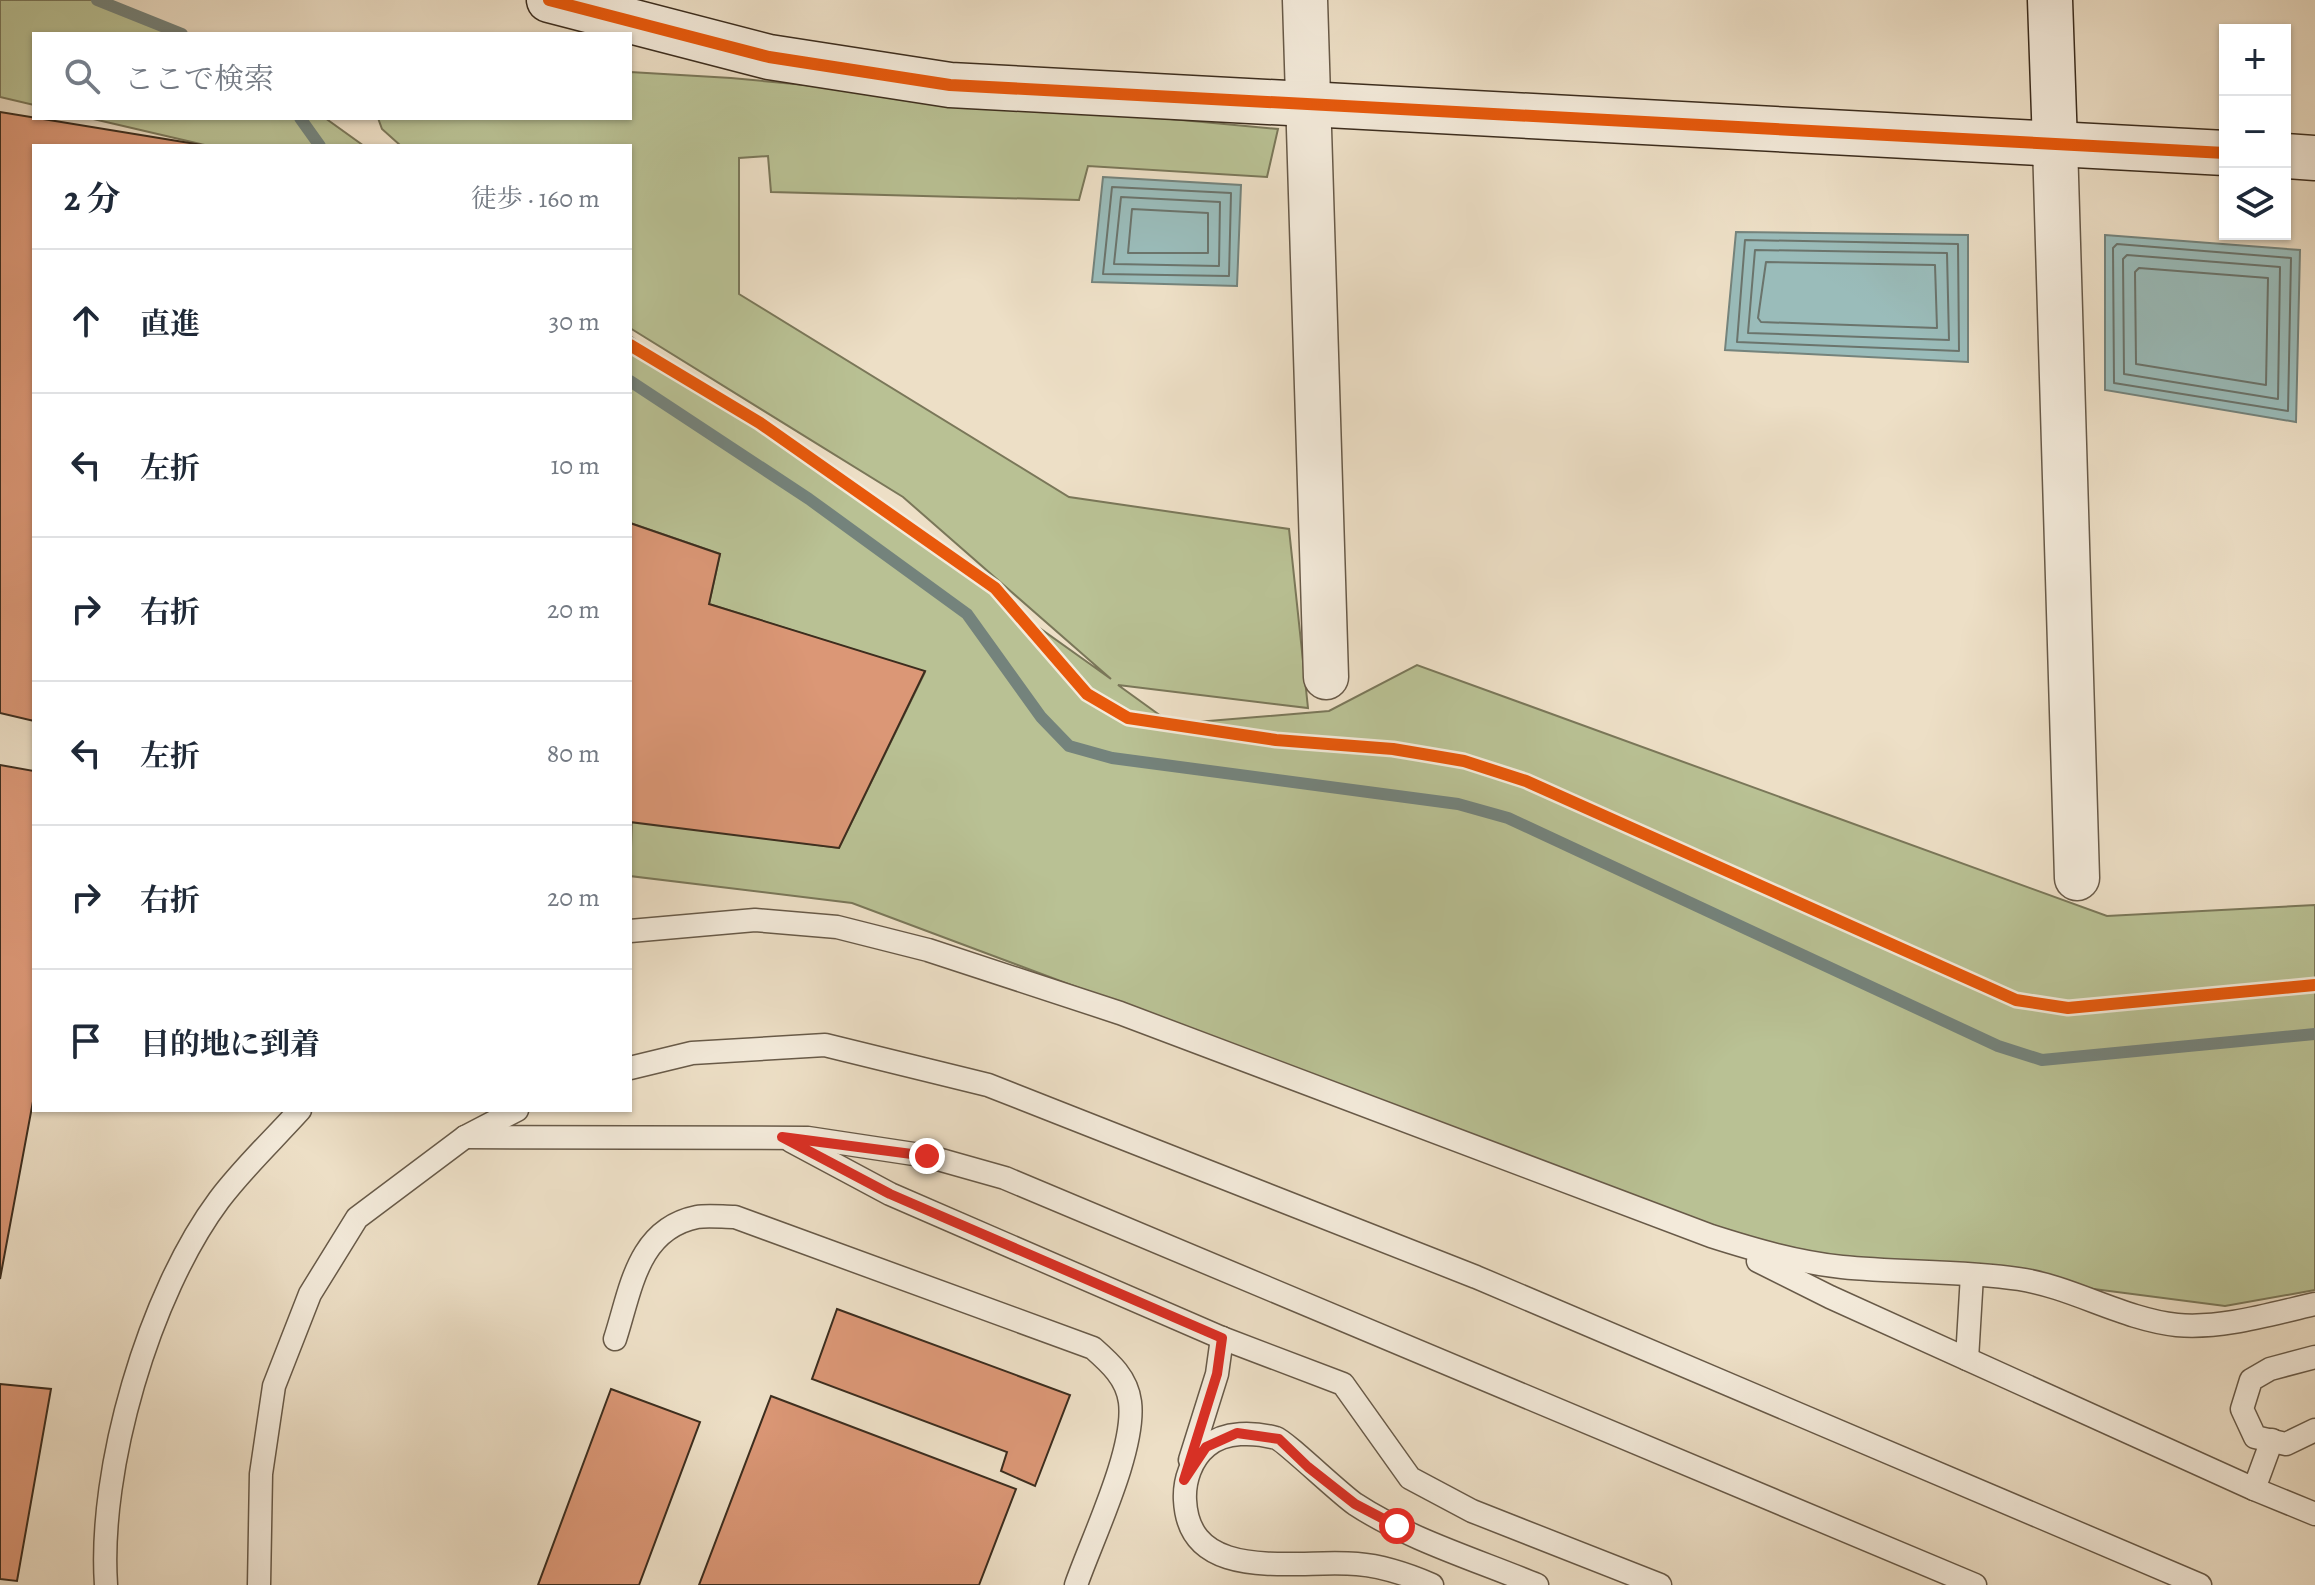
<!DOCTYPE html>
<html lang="ja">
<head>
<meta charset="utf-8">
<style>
  :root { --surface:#fff; --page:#f2f2f3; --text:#1f2937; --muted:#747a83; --line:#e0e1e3 }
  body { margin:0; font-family:Alegreya,"Noto Serif JP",serif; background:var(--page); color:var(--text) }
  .controls { position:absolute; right:24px; top:24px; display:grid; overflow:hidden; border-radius:0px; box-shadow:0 2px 6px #0004 }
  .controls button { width:72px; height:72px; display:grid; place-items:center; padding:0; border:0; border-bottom:2px solid var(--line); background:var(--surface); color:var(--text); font:40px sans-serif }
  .stop { position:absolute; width:24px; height:24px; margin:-18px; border:6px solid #d93025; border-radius:50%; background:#fff }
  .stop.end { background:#d93025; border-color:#fff; box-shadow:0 2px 8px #0008 }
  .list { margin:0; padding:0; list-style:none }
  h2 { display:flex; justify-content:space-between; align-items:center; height:104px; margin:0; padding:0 32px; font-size:34px }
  h2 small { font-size:26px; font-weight:400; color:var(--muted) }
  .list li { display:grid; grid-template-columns:52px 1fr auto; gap:24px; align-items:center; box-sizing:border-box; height:144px; padding:0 32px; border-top:2px solid var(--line) }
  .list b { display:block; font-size:30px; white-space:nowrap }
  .list em { font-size:26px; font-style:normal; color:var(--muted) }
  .icon { flex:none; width:44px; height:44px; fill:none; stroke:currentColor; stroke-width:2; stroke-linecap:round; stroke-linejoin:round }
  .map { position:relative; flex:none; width:2315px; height:1585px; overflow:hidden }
  .search { position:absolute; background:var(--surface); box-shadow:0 2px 6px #0004; left:32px; top:32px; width:600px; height:88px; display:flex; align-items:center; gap:20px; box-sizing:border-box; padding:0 28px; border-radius:0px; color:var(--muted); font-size:30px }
  .panel { position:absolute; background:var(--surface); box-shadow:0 2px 6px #0004; left:32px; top:144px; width:600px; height:968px; border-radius:0px }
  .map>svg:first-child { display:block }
  .green { fill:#b9c194; stroke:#7a7759; stroke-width:2 }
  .water { fill:#9abcba; stroke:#74837c; stroke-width:2 }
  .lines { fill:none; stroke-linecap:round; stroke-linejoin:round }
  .shore { stroke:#6b746c; stroke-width:2 }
  .stream { stroke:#74837c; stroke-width:12 }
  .building { fill:#db9776; stroke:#3c2d1e; stroke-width:2 }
  .lane-casing { stroke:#685a48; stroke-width:25 }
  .street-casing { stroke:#685a48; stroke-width:47 }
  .secondary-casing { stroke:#3c2d1e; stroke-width:47 }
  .lane { stroke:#f3eada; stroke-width:22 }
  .street { stroke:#f3eada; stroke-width:44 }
  .secondary { stroke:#f3eada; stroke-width:44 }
  .cycleway-casing { stroke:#f3eada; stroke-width:17 }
  .cycleway { stroke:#e8590c; stroke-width:12 }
  .route { stroke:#d93025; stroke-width:10 }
</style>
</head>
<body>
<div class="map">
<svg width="2315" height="1585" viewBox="0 0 2315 1585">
  <rect width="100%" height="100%" fill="#eddfc6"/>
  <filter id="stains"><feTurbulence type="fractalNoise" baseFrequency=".0025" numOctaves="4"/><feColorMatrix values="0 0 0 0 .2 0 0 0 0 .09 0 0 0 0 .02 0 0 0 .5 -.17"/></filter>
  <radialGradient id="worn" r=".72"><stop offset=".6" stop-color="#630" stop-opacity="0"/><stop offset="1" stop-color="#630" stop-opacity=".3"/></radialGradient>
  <g class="green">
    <polygon points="0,0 100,0 172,34 34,34 34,105 0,97"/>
    <polygon points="630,72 731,78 1278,129 1267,177 1088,166 1079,200 771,192 768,156 739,158 739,294 1069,497 1289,529 1308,708 1118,685 1172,724 1329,711 1417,665 2107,916 2315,905 2315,1290 2225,1306 1771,1247 852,903 630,876 632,820 839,848 925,672 709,604 720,554 630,523 630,336 1111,679 903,497 630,328 630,146 401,146 382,129 378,118 630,118"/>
    <polygon points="89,118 325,118 364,146 209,146"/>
  </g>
  <g class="water">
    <polygon points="1103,177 1241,185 1237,286 1092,282"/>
    <polygon points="1736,232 1968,235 1968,362 1725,350"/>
    <polygon points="2105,235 2300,250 2296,422 2105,390"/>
  </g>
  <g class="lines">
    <g class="shore">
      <polygon points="1112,187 1231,193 1229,276 1103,274"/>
      <polygon points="1121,197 1220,202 1219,266 1114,264"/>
      <polygon points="1132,209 1208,213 1208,253 1128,253"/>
      <polygon points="1745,240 1958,244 1959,351 1737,342"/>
      <polygon points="2117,244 2291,258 2288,411 2114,383 2113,248"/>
      <polygon points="1755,250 1947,253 1949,340 1748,333"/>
      <polygon points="2127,255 2280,267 2278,399 2124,374 2123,259"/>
      <polygon points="1766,262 1935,265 1937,328 1761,322 1758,318"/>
      <polygon points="2139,268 2268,278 2266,385 2136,364 2135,272"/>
    </g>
    <g class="stream">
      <polyline points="97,0 182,34"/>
      <polyline points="300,118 320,146"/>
      <polyline points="630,381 809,499 967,614 1041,717 1069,746 1112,758 1458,804 1508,818 1998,1046 2042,1060 2315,1034"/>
    </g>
  </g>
  <g class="building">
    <polygon points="0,112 208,146 34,146 34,721 0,713"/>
    <polygon points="630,523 720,554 709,604 925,671 839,848 630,822"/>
    <polygon points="0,765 34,771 34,1096 0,1279"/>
    <polygon points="837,1309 1070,1395 1035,1486 1001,1471 1007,1452 812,1379"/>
    <polygon points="0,1384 51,1389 17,1581 0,1579"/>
    <polygon points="611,1389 700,1422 639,1585 538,1585"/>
    <polygon points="771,1396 1016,1489 979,1585 699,1585"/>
  </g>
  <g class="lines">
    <g class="lane-casing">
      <g id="lane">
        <path d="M630 931 755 920 837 927 928 950 1120 1013 1711 1236C1755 1250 1796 1262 1842 1267 1900 1273 1960 1270 2019 1279 2073 1287 2122 1319 2177 1325 2222 1329 2271 1314 2315 1304"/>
        <polyline points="630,1068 692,1053 825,1045 988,1085 1476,1277 2200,1585"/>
        <polyline points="465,1137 808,1138 927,1156 1005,1178 1975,1585"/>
        <polyline points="791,1141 890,1194 1222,1338 1343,1384 1410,1478 1472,1511 1660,1585"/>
        <polyline points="1758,1261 1830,1297 2254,1489 2272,1440"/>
        <path d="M615 1339C631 1290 637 1229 697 1217 708 1215 723 1217 735 1217L1093 1348C1110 1363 1127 1378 1130 1402 1136 1449 1092 1539 1076 1585"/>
        <polyline points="2315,1357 2270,1369 2251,1380 2242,1409 2255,1437 2286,1444 2315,1430"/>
        <polyline points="1967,1359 1972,1275"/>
        <polyline points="1190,1460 1217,1374 1222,1338"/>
        <polyline points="2254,1489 2315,1514"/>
        <path d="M106 1585C98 1469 149 1294 219 1200 243 1168 273 1140 300 1110"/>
        <polyline points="259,1585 261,1474 274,1386 310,1294 357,1218 465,1137 517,1110"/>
        <path d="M1432 1585C1409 1575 1383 1566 1357 1564 1295 1559 1189 1585 1185 1500 1184 1481 1191 1459 1207 1446 1225 1431 1254 1432 1276 1438 1285 1441 1339 1493 1355 1504 1410 1540 1477 1560 1537 1585"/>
      </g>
    </g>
    <g class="street-casing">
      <g id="street">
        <polyline points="1305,0 1326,677"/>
        <polyline points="2055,144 2077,878"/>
      </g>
    </g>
    <g class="secondary-casing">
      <g id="secondary">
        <polyline points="549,0 769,57 950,85 2225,153"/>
        <polyline points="2050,0 2055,144"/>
        <polyline points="2285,156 2315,158"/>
      </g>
    </g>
    <use href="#lane" class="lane"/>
    <use href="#street" class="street"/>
    <use href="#secondary" class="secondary"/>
    <g class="cycleway-casing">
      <g id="cycleway">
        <polyline points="549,0 769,57 950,85 2225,153"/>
        <polyline points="630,345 760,423 995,588 1087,694 1128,718 1276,740 1393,749 1464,761 1526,781 2016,1000 2068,1008 2315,985"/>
      </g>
    </g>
    <use href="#cycleway" class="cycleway"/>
  </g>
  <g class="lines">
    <polyline class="route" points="927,1156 782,1137 890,1194 1222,1338 1217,1374 1184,1480 1206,1447 1237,1433 1279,1439 1308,1467 1355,1504 1397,1526"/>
  </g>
  <rect width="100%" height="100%" filter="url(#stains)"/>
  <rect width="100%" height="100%" fill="url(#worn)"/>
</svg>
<div class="controls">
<button>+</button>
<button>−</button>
<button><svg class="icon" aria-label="layers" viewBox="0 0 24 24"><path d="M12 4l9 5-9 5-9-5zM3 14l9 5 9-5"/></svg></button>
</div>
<div class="stop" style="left:1397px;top:1526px"></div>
<div class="stop end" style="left:927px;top:1156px"></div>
<div class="search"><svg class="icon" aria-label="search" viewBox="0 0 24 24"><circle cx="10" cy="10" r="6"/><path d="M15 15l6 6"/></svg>ここで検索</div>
<section class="panel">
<h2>2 分<small>徒歩 · 160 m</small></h2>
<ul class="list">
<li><svg class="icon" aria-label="ahead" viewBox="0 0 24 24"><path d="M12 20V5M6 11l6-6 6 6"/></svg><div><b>直進</b></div><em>30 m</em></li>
<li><svg class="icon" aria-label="left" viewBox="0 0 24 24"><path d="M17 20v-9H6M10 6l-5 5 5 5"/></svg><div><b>左折</b></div><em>10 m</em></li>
<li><svg class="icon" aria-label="right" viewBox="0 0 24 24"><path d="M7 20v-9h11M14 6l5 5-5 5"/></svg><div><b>右折</b></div><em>20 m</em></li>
<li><svg class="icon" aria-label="left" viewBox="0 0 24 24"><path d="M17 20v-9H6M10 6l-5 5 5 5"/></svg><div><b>左折</b></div><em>80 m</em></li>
<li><svg class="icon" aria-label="right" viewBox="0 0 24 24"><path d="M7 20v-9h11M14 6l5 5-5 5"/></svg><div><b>右折</b></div><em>20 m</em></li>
<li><svg class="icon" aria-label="arrive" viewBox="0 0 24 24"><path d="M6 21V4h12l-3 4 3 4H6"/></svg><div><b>目的地に到着</b></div></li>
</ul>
</section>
</div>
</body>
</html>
